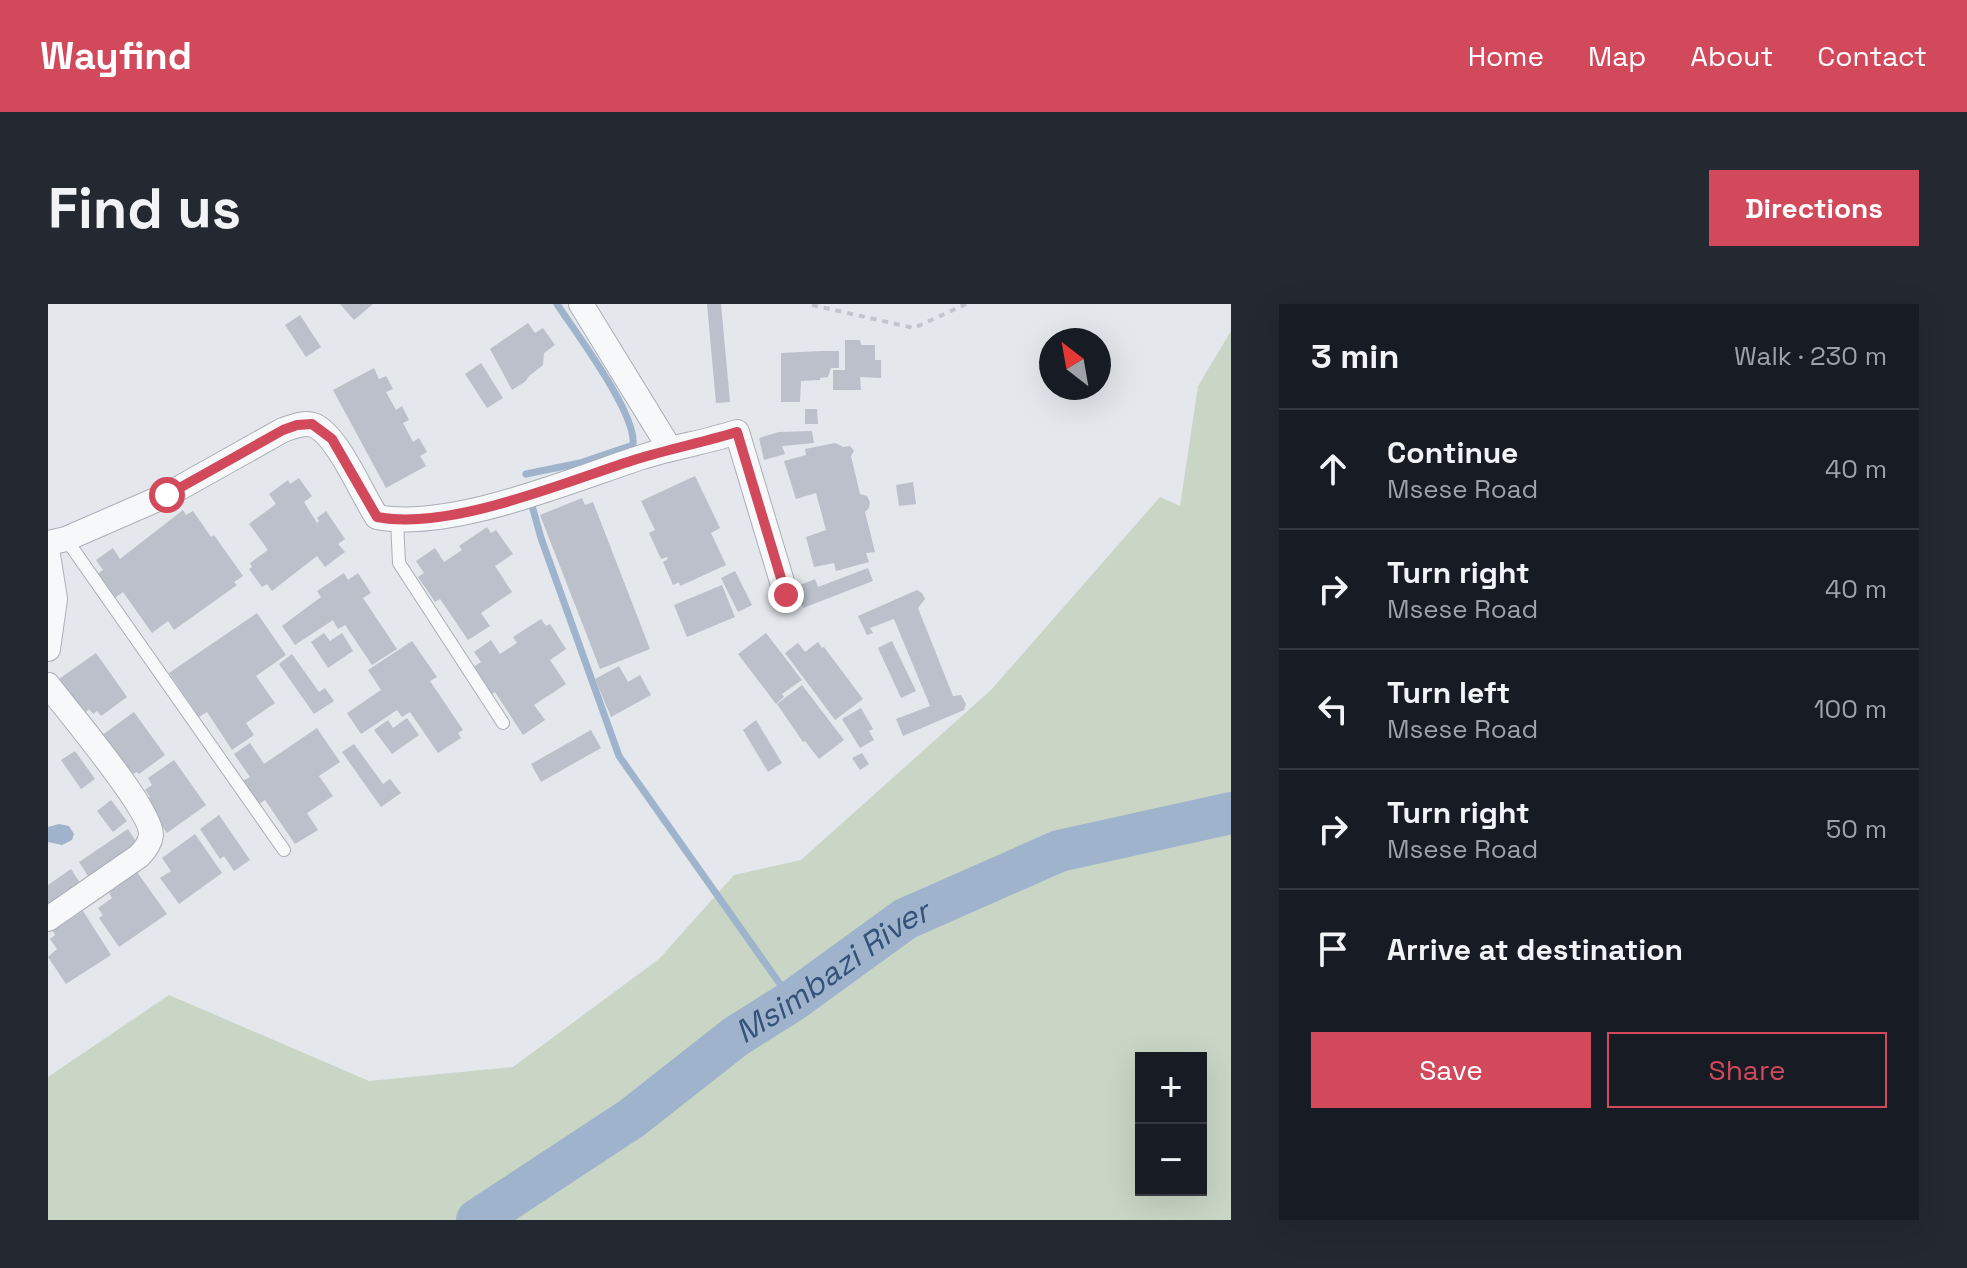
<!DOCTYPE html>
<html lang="en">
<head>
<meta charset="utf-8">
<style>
  :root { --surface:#171b24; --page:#242831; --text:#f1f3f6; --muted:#9ea1a6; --line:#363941; --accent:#d1495b }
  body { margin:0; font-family:"Space Grotesk",sans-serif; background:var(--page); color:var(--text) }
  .controls { position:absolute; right:24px; bottom:24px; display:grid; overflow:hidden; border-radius:0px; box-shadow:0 8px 32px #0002 }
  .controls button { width:72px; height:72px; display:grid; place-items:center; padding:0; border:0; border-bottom:2px solid var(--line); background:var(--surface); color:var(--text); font:40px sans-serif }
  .compass { position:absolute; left:991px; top:24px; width:72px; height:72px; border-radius:50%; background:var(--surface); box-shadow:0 8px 32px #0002; rotate:329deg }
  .stop { position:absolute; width:24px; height:24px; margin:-18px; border:6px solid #d1495b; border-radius:50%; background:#fff }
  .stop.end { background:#d1495b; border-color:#fff; box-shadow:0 2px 8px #0008 }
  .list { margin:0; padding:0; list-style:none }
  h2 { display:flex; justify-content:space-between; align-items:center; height:104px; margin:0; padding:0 32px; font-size:34px }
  h2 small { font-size:26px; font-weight:400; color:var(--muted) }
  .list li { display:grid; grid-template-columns:52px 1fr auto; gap:24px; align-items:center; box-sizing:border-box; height:120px; padding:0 32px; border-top:2px solid var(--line) }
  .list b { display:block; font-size:30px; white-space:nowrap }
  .list p { margin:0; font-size:26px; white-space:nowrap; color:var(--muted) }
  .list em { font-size:26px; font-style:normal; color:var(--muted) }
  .actions { display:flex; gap:16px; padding:24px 32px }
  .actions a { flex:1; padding:18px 0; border:2px solid var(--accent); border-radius:0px; text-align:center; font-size:28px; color:var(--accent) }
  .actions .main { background:var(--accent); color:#fff }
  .icon { flex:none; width:44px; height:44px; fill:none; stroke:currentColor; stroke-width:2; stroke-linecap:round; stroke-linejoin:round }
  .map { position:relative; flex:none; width:1183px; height:916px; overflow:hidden; border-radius:0px }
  header { display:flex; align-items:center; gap:48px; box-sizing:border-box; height:112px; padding:0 40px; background:var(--accent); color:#fff }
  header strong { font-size:38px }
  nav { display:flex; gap:44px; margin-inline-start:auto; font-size:28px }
  .intro { display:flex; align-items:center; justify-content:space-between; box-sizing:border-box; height:192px; padding:0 48px }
  h1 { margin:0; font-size:56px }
  .button { padding:20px 36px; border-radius:0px; background:var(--accent); color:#fff; font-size:28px; font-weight:700 }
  main { display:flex; gap:48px; padding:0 48px }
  aside { flex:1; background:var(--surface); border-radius:0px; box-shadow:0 8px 32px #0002 }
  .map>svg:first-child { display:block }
  .green { fill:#c9d6c5; fill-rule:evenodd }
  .water { fill:#9fb4cc }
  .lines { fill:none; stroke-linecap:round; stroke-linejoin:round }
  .stream { stroke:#9fb4cc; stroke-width:7 }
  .river { stroke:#9fb4cc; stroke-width:42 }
  .building { fill:#bbc0ca }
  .lane-casing { stroke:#a9aeb7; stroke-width:14 }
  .street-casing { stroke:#a9aeb7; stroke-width:26 }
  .path { stroke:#c2c5cb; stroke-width:4; stroke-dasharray:6 6; stroke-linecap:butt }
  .lane { stroke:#f7f8fa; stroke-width:12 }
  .street { stroke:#f7f8fa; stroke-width:24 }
  .route { stroke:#d1495b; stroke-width:10 }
  .labels { text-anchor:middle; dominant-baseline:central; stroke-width:6; stroke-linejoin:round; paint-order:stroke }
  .water-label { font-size:32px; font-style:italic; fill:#34527a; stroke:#f4f6f9 }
</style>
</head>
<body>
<header>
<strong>Wayfind</strong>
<nav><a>Home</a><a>Map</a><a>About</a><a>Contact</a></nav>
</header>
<div class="intro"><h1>Find us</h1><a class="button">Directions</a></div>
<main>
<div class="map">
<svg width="1183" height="916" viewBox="0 0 1183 916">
  <rect width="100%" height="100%" fill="#e4e7ec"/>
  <path class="green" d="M1183 27V916H0V773L121 691 321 777 465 763 611 655 686 571 753 556 943 386 1112 193 1132 202 1150 82ZM1093 754H1153V886H1093Z"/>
  <polygon class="water" points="11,520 21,522 26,530 24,536 14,541 0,538 0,523"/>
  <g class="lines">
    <g class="stream">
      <path d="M478 170 532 159 585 141C589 110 528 29 509 0"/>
      <polyline points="483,198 493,234 571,452 744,697"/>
    </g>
    <path class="river" id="s1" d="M429 916 584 814 687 733 744 697 857 615 1011 547 1183 509"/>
  </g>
  <g class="building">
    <polygon points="292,0 325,0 306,16"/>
    <polygon points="659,0 673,0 682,98 668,99"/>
    <polygon points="252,11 273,43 258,53 237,21"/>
    <polygon points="480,19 487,29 495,24 507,41 496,49 495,61 480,73 478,77 464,86 442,45"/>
    <polygon points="797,36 812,36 813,41 827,41 827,56 833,56 833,74 812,73 813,86 785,86 785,66 797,66"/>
    <polygon points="773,47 791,47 791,64 783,64 780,73 772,74 772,76 753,77 752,98 733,98 733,49"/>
    <polygon points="433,59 455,94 439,104 417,70"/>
    <polygon points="326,64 331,75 338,72 345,85 338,88 348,106 354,102 361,116 355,119 365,138 371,134 379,148 372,152 378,162 338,184 285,86"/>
    <polygon points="757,105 769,105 770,120 757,120"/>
    <polygon points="764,127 766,139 734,142 737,150 716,156 711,134 731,128"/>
    <polygon points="787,139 795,143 802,142 806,147 803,152 812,190 819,192 822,198 821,204 817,208 827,248 818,249 821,258 788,267 786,259 766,263 758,233 778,226 768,189 748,195 736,157 758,151 757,145"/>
    <polygon points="647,172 672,224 663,229 678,261 632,282 631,278 625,281 615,258 620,255 619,253 613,255 601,229 607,226 593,197"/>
    <polygon points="251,174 264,192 256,198 264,211 269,219 271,217 269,214 278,207 297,235 290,240 297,248 277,263 269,252 224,287 219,280 214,283 201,265 204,263 202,259 220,246 201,220 228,200 221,190 240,176 242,180"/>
    <polygon points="865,178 868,200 851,202 848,181"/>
    <polygon points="534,194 537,201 545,198 602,345 552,365 492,211"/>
    <polygon points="135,206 138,211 145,207 163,233 166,231 195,272 186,278 189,281 126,326 120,317 104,329 75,288 64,296 46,272 55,266 48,256 65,244 72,255"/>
    <polygon points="439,223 443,229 448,226 465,250 447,262 464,288 433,309 442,322 420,336 392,295 387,298 370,273 376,269 368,257 387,244 396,258 414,246 411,242"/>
    <polygon points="820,264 825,277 755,304 747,283 767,275 770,283"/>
    <polygon points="687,267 704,301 690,308 673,274"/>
    <polygon points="296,269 300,276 310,269 323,289 315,294 349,345 324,361 297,321 290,325 285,316 247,341 234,322 273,293 269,287"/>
    <polygon points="674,281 687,313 639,333 626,301"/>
    <polygon points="869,286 874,289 877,295 870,304 905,392 913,391 918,400 916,406 855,432 848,415 882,402 846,315 822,324 825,329 819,331 810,312"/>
    <polygon points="209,309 238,351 208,372 227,399 198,419 206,431 184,446 159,408 151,413 121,369"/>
    <polygon points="493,315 498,322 502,320 518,345 502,356 518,380 486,401 497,416 475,431 447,388 441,392 422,365 433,358 426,348 443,336 452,350 469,339 465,333"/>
    <polygon points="276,329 282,337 294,329 305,347 280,364 263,338"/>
    <polygon points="718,329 754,376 734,390 736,393 728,400 690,350"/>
    <polygon points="364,337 389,373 382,377 415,426 410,429 413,434 390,449 362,408 354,413 349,406 313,430 299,409 333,386 320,366"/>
    <polygon points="844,337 868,387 853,394 830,344"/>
    <polygon points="770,338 774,344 776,343 815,395 787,416 737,349 750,339 757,348"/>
    <polygon points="48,349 79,393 53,412 49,407 45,410 41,405 38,408 34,403 29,406 8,377"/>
    <polygon points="244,350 271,388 277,384 286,397 266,410 231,360"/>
    <polygon points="571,362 580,378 592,371 603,391 563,413 547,375"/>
    <polygon points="754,381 796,436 771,455 757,437 755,438 729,400"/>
    <polygon points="813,404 825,425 821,427 826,436 812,444 794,415"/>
    <polygon points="86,408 117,451 91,470 89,468 85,470 83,467 80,470 46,437"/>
    <polygon points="359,414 371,431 344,450 326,426 340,416 345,424"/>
    <polygon points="708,416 734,459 720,468 695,426"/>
    <polygon points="269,424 292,458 271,472 285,492 259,509 270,526 247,540 217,496 211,500 195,477 202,473 186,450 202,439 216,460"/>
    <polygon points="543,426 553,444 493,478 483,460"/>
    <polygon points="306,440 335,480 342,475 353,489 333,503 294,448"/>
    <polygon points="27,447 47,475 33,485 13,456"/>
    <polygon points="814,449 821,460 812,466 804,454"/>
    <polygon points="126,456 158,501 119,529 96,497 102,493 97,486 104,481 100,474"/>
    <polygon points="63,496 79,517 65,528 49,507"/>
    <polygon points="171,511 202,556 186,567 176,552 172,555 152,525"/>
    <polygon points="80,525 89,539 40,572 31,558"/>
    <polygon points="147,530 174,569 131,600 112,574 123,567 114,554"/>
    <polygon points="23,565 32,579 0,600 0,581"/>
    <polygon points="89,568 119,610 71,643 51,614 55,611 50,604 64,594 61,589"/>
    <polygon points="35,607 63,651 18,680 0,653 9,645 2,635 7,631 5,627"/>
  </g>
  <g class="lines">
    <g class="lane-casing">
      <g id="lane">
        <polyline points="349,217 351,259 455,419"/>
        <polyline points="18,235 236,546"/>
      </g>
    </g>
    <g class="street-casing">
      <g id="street">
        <polyline points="533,0 622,145"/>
        <path d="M0 239 18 235 119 191 235 126C244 123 256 118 265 121 289 129 314 191 329 213 403 227 521 177 594 153 626 143 658 138 689 128L738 291"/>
        <polyline points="0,251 7,295 0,345"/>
        <path d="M0 381C19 406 104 506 103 531 102 540 97 546 91 552L0 615"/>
      </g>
    </g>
    <polyline class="path" points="764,1 866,24 918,0"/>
    <use href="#lane" class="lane"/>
    <use href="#street" class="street"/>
  </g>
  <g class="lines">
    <path class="route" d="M119 191 235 126 249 121 264 120 284 135 329 213C403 227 516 178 589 155 622 145 656 138 689 128L738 291"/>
  </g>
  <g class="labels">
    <g class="water-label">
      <text stroke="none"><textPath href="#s1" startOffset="434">Msimbazi River</textPath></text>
    </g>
  </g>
</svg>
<div class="controls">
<button>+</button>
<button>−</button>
</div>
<svg class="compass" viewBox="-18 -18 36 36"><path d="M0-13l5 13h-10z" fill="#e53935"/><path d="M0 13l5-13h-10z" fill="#9ea1a6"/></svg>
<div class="stop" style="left:119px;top:191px"></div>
<div class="stop end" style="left:738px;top:291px"></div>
</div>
<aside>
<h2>3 min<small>Walk · 230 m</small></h2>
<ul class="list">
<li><svg class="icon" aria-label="ahead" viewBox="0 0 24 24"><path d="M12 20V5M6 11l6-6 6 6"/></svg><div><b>Continue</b><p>Msese Road</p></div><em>40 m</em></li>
<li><svg class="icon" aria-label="right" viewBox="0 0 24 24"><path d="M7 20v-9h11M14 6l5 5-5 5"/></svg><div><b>Turn right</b><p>Msese Road</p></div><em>40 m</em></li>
<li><svg class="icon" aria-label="left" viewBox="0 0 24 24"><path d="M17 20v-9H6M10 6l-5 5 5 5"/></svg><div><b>Turn left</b><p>Msese Road</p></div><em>100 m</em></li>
<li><svg class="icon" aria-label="right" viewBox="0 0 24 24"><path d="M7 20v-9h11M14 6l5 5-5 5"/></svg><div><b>Turn right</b><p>Msese Road</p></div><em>50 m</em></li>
<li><svg class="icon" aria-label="arrive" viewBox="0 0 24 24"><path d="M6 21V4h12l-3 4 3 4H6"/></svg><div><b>Arrive at destination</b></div></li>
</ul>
<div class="actions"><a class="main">Save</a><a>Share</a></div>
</aside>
</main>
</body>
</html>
